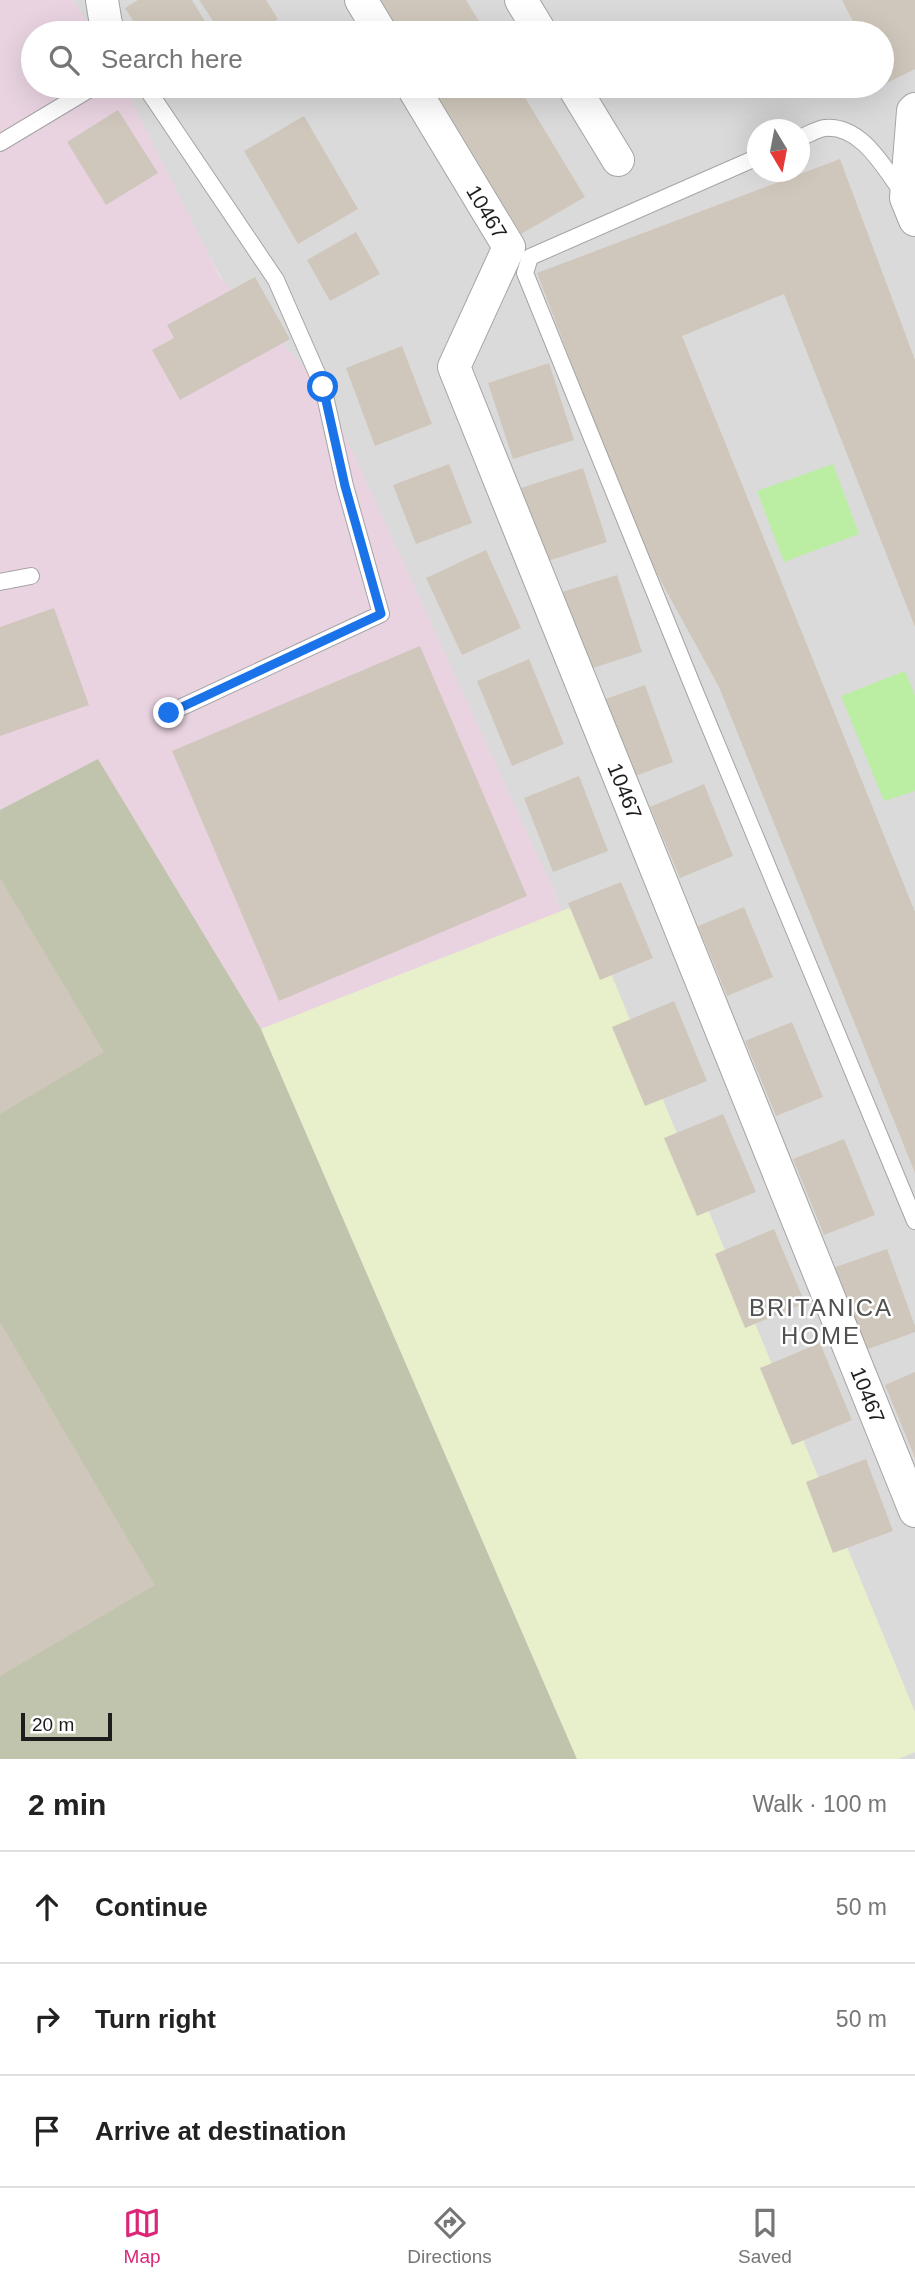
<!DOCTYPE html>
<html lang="en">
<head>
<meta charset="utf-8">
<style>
  :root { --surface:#fff; --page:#f2f2f2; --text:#222; --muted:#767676; --line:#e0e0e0; --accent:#db2777 }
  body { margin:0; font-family:Arial,sans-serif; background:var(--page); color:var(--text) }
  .compass { position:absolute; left:747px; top:119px; width:63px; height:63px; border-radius:50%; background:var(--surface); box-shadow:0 7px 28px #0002; rotate:170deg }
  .scale { position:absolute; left:21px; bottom:18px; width:91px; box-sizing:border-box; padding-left:7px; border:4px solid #1d1d1d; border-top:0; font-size:19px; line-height:24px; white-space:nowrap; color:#1d1d1d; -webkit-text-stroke:5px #fff; paint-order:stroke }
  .stop { position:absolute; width:21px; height:21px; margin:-16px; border:5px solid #1a73e8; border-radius:50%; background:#fff }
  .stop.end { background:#1a73e8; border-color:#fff; box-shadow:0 2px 7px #0008 }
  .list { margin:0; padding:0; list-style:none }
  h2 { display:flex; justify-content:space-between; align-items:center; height:91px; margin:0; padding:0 28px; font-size:30px }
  h2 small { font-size:23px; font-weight:400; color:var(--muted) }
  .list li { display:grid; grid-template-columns:46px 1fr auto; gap:21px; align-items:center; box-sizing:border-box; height:112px; padding:0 28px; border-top:2px solid var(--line) }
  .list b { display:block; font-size:26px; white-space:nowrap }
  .list em { font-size:23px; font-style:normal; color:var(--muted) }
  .icon { flex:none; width:38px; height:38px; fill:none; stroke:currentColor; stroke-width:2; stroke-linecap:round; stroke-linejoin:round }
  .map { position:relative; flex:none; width:915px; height:1759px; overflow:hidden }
  .search { position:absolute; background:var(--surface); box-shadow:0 7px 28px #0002; left:21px; right:21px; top:21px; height:77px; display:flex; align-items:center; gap:18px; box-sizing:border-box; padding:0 24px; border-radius:38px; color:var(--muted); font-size:26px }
  .sheet { height:427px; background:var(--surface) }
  nav { display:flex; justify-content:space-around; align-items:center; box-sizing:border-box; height:98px; border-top:2px solid var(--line); background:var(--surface); font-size:19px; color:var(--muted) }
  nav a { display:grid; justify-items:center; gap:4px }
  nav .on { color:var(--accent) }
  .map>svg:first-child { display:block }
  .residential { fill:#dbdada; fill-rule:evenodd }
  .industrial { fill:#e9d3e1 }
  .construction { fill:#c0c4ad }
  .farmland { fill:#e7f0cb }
  .grass { fill:#bbeea3 }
  .building { fill:#cfc7bb }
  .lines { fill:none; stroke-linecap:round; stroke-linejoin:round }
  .service-casing { stroke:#a4a4a4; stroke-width:18 }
  .minor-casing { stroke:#a4a4a4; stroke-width:34 }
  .service { stroke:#fff; stroke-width:16 }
  .minor { stroke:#fff; stroke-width:32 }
  .route { stroke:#1a73e8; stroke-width:9 }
  .labels { text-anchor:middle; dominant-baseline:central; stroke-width:5; stroke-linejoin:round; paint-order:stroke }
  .street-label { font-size:21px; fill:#1d1d1d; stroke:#fff }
  .quarter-label { font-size:24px; letter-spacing:2px; fill:#505050; stroke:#fff }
</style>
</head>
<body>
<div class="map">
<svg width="915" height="1759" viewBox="0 0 915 1759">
  <rect width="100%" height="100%" fill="#efede2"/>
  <path class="residential" d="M70 0H915V1759H865L553 889 117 86H882V33H88ZM758 130H800V172H758Z"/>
  <polygon class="industrial" points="0,0 73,0 94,33 33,33 33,86 124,86 220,277 323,387 553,889 865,1759 0,1759"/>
  <polygon class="construction" points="98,759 261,1029 577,1759 0,1759 0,810"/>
  <polygon class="farmland" points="582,903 915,1712 915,1752 899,1759 577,1759 261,1029"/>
  <g class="grass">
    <polygon points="833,464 859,534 784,562 757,491"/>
    <polygon points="905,671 915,696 915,791 884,801 841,696"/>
  </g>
  <g class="building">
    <polygon points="138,0 192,0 212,33 141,33 125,8"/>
    <polygon points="199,0 266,0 278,19 256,33 221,33"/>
    <polygon points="381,0 466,0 486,33 400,33"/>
    <polygon points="842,0 915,0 915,69 885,84 882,77 882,33 859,33"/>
    <polygon points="185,86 210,86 193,97"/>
    <polygon points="432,86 518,86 585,197 521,234"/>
    <polygon points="118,110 158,173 106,205 67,142"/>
    <polygon points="304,116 358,209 298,244 244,151"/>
    <polygon points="840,159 915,360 915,627 784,294 682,336 915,912 915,1173 719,687 640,543 537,273"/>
    <polygon points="356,232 380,274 330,301 307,260"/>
    <polygon points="255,277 290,339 180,400 152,350 174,338 167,325"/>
    <polygon points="402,346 432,424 375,446 346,368"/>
    <polygon points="549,363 574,440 513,459 488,383"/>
    <polygon points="449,464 472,523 416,544 393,485"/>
    <polygon points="583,468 607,542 545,562 521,488"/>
    <polygon points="486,550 521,628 462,655 426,578"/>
    <polygon points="617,575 642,652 584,671 559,593"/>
    <polygon points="54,608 89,705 0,736 0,627"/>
    <polygon points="420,646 527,896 279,1001 172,751"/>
    <polygon points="529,659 564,744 512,766 477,681"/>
    <polygon points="645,685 673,762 627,779 600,701"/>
    <polygon points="579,776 608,851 553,872 524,798"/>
    <polygon points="704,784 733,856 680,878 650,807"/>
    <polygon points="0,878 104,1052 0,1114"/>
    <polygon points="621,882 653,958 600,980 568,903"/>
    <polygon points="744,907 773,977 727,996 698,926"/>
    <polygon points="674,1001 707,1081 645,1106 612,1027"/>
    <polygon points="792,1022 823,1097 776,1116 745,1041"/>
    <polygon points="723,1114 756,1192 697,1216 664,1138"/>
    <polygon points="844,1139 875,1215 824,1235 793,1159"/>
    <polygon points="774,1229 805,1303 745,1328 715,1254"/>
    <polygon points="887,1249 915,1326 915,1332 863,1351 833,1268"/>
    <polygon points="0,1322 155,1585 0,1676"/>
    <polygon points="820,1343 852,1420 792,1445 760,1368"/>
    <polygon points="915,1372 915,1458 885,1385"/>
    <polygon points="866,1459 893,1531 833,1553 806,1482"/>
  </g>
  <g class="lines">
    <g class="service-casing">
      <g id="service">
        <polyline points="145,86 276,280 323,387 345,486 381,614 169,713"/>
        <path d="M800 138C807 135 817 129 825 128 863 125 885 170 905 196"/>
        <polyline points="0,143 95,86"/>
        <polyline points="758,157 530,257 525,273 696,694 915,1221"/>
        <polyline points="0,582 31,576"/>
      </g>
    </g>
    <g class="minor-casing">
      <g id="minor">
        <polyline points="102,0 106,25 111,33"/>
        <polyline points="361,0 381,33"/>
        <polyline points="521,0 541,33"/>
        <polyline points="412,86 509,247 454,367 915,1511"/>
        <polyline points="573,86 618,160"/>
        <polyline points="915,109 913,111 906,198 915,220"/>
      </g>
    </g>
    <use href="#service" class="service"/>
    <use href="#minor" class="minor"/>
  </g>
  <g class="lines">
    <polyline class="route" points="169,713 381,614 345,486 323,387"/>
  </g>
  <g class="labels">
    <g class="street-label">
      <text transform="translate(487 212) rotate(59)">10467</text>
      <text transform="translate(625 791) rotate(68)">10467</text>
      <text transform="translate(868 1395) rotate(68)">10467</text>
    </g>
    <g class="quarter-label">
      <text x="821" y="1307">BRITANICA<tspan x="821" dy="28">HOME</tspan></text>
    </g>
  </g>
</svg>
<svg class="compass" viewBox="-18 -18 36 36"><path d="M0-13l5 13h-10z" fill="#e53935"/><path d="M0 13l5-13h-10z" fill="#767676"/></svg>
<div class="scale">20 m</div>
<div class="stop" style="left:323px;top:387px"></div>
<div class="stop end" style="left:169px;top:713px"></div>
<div class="search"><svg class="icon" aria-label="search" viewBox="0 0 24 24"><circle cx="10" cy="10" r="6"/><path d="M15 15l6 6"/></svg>Search here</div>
</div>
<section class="sheet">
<h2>2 min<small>Walk · 100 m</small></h2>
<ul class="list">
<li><svg class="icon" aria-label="ahead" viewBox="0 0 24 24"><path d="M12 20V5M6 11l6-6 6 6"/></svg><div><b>Continue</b></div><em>50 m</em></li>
<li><svg class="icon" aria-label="right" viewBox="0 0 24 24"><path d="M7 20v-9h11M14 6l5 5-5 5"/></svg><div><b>Turn right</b></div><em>50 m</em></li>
<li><svg class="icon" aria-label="arrive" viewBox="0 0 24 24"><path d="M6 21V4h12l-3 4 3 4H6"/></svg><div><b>Arrive at destination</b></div></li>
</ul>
</section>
<nav>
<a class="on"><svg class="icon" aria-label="map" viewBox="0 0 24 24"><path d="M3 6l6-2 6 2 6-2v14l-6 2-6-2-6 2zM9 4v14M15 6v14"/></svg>Map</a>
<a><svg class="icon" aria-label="directions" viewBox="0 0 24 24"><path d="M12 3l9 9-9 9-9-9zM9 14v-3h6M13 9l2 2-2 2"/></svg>Directions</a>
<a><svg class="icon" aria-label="saved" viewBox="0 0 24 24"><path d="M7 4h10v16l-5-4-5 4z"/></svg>Saved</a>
</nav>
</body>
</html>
